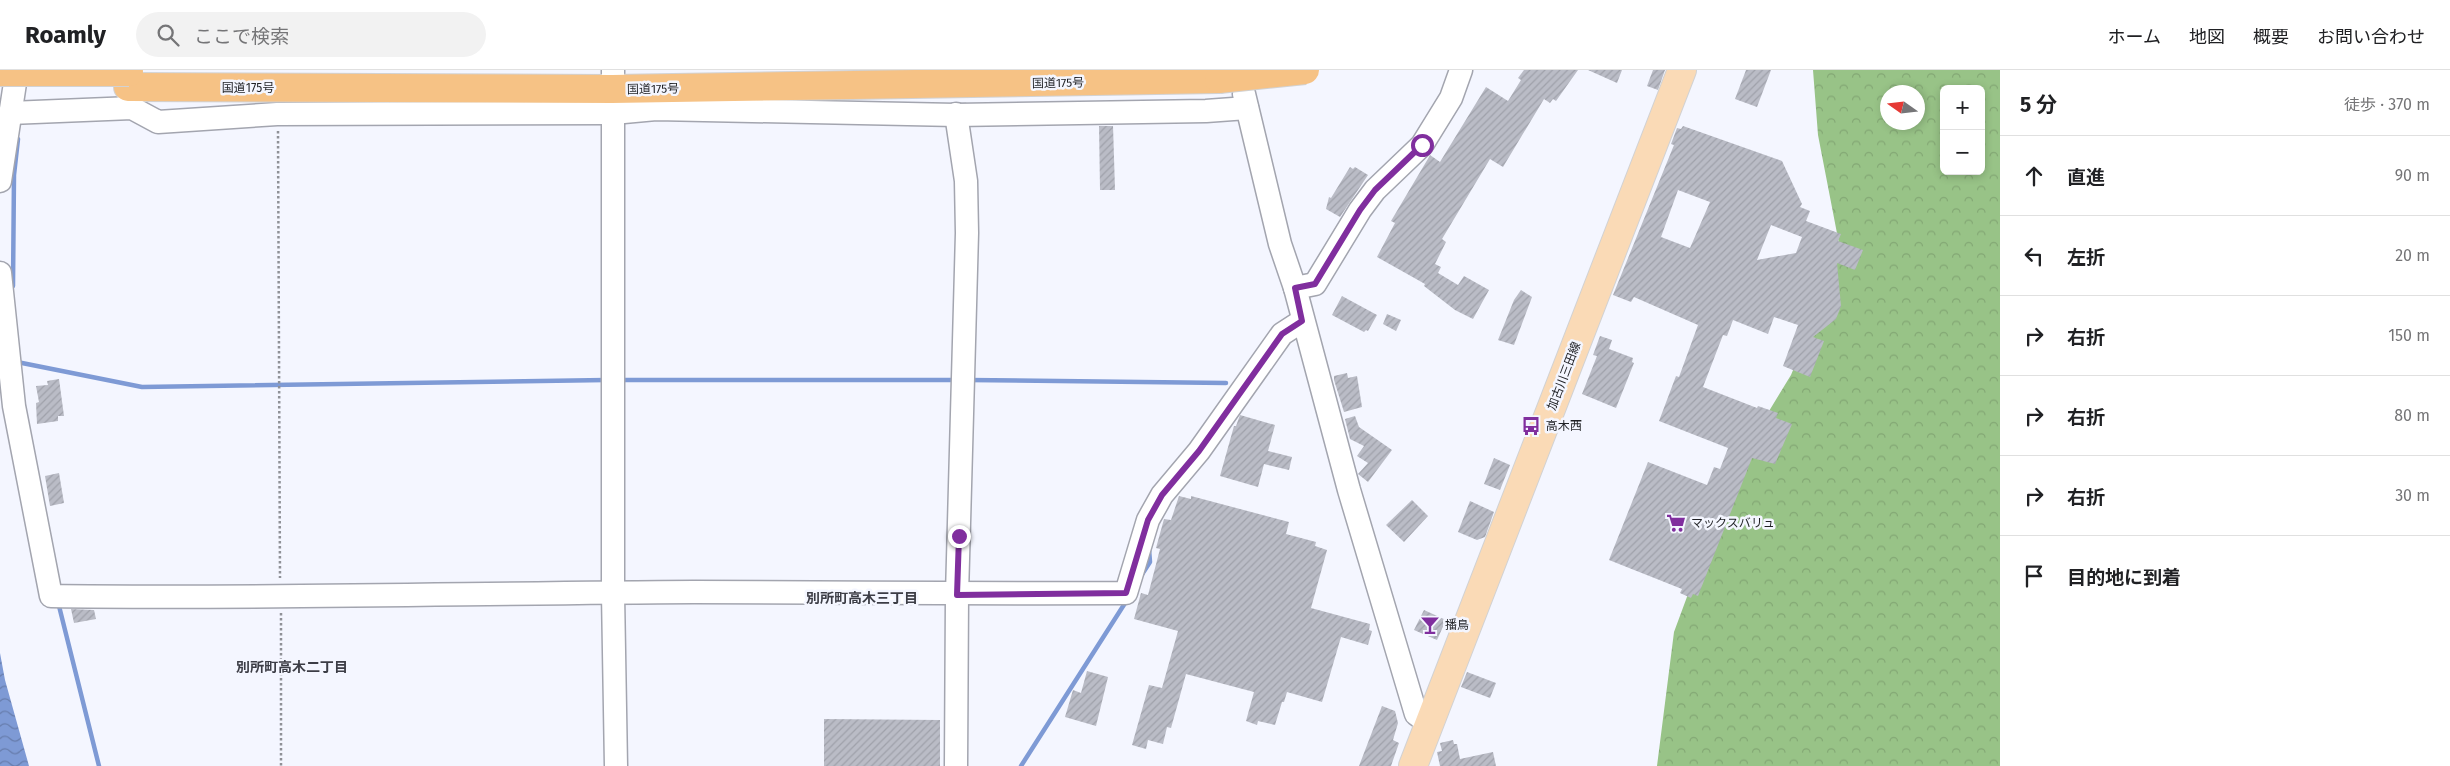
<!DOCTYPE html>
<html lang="ja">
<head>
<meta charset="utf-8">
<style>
  :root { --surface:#fff; --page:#f2f2f2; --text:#202124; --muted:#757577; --line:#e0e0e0 }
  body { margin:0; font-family:"Fira Sans","Noto Sans JP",sans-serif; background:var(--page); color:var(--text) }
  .controls { position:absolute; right:15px; top:15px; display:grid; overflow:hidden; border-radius:8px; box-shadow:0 2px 8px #0003 }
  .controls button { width:45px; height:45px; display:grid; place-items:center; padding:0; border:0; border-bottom:1px solid var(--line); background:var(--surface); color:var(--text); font:25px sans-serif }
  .compass { position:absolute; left:1880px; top:15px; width:45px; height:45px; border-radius:50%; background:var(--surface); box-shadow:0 2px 8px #0003; rotate:284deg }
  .stop { position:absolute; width:15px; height:15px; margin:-11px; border:4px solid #802e9e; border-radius:50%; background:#fff }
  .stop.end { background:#802e9e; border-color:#fff; box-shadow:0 1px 5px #0008 }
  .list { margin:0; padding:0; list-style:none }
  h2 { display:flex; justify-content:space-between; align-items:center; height:65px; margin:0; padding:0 20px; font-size:21px }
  h2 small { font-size:16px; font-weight:400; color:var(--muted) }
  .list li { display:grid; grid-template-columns:32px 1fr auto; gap:15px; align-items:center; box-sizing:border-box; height:80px; padding:0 20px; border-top:1px solid var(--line) }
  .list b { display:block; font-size:19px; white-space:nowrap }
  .list em { font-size:16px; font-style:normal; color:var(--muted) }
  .icon { flex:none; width:28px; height:28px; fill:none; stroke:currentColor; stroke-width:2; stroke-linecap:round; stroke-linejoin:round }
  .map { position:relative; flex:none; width:2000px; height:696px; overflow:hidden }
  header { display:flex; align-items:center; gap:30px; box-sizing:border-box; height:70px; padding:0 25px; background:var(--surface); border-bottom:1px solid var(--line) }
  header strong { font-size:24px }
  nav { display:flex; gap:28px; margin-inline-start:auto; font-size:18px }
  .search { width:350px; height:45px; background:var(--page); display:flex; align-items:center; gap:12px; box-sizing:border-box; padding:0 18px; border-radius:28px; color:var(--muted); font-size:19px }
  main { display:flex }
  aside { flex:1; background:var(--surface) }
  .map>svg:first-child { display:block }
  .forest { fill:url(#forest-crowns); fill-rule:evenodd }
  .water { fill:url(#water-waves) }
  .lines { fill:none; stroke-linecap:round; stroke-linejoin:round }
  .stream { stroke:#7e9ad5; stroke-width:4.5 }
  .building { fill:url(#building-hatch); fill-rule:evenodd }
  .minor-tunnel { stroke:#c9cbd3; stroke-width:22; stroke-dasharray:22 11; stroke-linecap:butt }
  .minor-casing { stroke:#a3a5af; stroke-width:25 }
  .major-casing { stroke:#d2d2d3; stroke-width:30 }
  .highway-casing { stroke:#d2d2d3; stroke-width:30 }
  .path { stroke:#8f9197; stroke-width:2.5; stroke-dasharray:2.5 2.5; stroke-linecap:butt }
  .minor { stroke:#fff; stroke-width:22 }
  .major { stroke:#fadab6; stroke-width:28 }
  .highway { stroke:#f6c285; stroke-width:28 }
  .highway-bridge-casing { stroke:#d2d2d3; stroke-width:30; stroke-linecap:butt }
  .highway-bridge { stroke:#f6c285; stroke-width:28 }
  .route { stroke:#802e9e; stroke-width:6 }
  .labels { text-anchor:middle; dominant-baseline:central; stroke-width:5; stroke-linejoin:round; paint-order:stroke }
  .street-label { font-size:12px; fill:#1f2024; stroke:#f4f6ff }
  .poi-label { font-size:12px; fill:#1f2024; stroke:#f4f6ff; text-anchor:start }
  .neighbourhood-label { font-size:14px; font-weight:bold; fill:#3c3d46; stroke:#f4f6ff }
</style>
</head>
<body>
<header>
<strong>Roamly</strong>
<div class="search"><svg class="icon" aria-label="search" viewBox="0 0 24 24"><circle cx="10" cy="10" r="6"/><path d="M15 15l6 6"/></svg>ここで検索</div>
<nav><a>ホーム</a><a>地図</a><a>概要</a><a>お問い合わせ</a></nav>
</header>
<main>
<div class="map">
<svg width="2000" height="696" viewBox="0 0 2000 696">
  <defs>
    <pattern id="forest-crowns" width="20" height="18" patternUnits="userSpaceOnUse" patternTransform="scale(1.25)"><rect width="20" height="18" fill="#98c387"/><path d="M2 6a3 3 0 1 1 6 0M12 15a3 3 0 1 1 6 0" fill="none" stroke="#83a774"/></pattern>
    <pattern id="water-waves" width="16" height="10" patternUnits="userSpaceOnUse" patternTransform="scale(1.25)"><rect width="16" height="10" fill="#7e9ad5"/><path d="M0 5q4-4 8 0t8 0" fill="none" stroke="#677dad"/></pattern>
    <pattern id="building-hatch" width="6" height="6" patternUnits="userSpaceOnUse" patternTransform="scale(1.25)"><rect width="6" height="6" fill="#babcc6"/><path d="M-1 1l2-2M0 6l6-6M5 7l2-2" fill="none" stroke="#9fa1aa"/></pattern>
  </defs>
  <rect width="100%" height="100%" fill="#f4f6ff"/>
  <path class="forest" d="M1813 0H2000V696H1657L1674 562 1735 397 1791 305 1841 184 1818 65ZM1944 19H1981V101H1944ZM1888 22H1918V52H1888Z"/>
  <polygon class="water" points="0,583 5,610 29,696 0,696"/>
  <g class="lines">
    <g class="stream">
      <polyline points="13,216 14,105 18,69"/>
      <polyline points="17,292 142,317 606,310"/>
      <polyline points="618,310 956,310"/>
      <polyline points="968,310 1226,313"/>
      <polyline points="1141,506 1150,492 1149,479"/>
      <polyline points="58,532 99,696"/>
      <polyline points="1021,696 1127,530"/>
    </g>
  </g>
  <g class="building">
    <polygon points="1524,0 1578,0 1556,31 1553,29 1550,33 1544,29 1503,97 1490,89 1442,169 1446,172 1435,194 1441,197 1438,203 1458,215 1464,206 1489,220 1473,249 1455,240 1424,216 1425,214 1377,187 1395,153 1391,151 1429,87 1430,85 1440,92 1486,17 1508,31 1521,10 1518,8"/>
    <polygon points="1588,0 1622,0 1617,13"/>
    <polygon points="1653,0 1665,0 1658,20 1647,16"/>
    <polygon points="1746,0 1771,0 1757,37 1735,29"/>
    <polygon points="1099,56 1113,56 1115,120 1100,120"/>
    <path d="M1683 56 1782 91 1802 134 1800 137 1810 141 1806 151 1841 164 1838 171 1863 180 1855 200 1837 193 1841 236 1836 249 1813 267 1824 271 1810 307 1783 296 1798 255 1774 247 1768 264 1733 250 1727 266 1723 265 1703 317 1757 338 1758 336 1778 343 1776 348 1792 354 1775 394 1752 388 1698 526 1693 524 1691 528 1680 523 1682 519 1609 490 1648 392 1707 415 1714 397 1720 399 1728 378 1659 351 1676 306 1679 307 1698 255 1634 227 1631 232 1613 225 1674 75 1671 74 1677 58 1681 59ZM1678 120 1710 132 1690 178 1661 167ZM1771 155 1802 167 1796 183 1757 190Z"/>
    <polygon points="1350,97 1353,99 1355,97 1368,105 1340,147 1326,139 1329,127 1331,128"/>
    <polygon points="1521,220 1532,227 1514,275 1498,270 1514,230"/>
    <polygon points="1342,226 1377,245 1368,261 1366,260 1364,262 1332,245"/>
    <polygon points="1387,244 1401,250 1396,261 1383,254"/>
    <polygon points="1600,266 1612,270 1609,279 1633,288 1632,292 1634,293 1616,338 1582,324 1597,286 1593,285"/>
    <polygon points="1347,303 1348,308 1357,306 1362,337 1344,342 1334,310 1334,306"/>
    <polygon points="59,309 64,346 58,346 58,351 37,354 36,333 39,332 36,316 48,315 47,311"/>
    <polygon points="1240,345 1275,355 1268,381 1292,387 1289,400 1264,394 1258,417 1220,406 1234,356 1236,356"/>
    <polygon points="1355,346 1359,357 1392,380 1368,412 1358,404 1368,393 1357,386 1364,376 1350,369 1345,349"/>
    <polygon points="1494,388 1510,395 1500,420 1484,414"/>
    <polygon points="59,403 64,433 50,436 45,406"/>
    <polygon points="1179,426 1191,429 1191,426 1289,452 1286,464 1316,472 1315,476 1327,480 1311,538 1370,554 1369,560 1372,561 1368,575 1341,567 1322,632 1287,622 1284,632 1282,632 1275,655 1258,651 1257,655 1246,651 1254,622 1186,604 1171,658 1167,657 1163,674 1148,670 1146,679 1132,675 1149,615 1162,618 1178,561 1134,549 1141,523 1148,525 1160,479 1156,478 1164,449 1171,450"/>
    <polygon points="1412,430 1428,446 1404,472 1386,455"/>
    <polygon points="1470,431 1494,442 1485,467 1477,470 1458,462"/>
    <polygon points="71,539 94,540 96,549 74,553"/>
    <polygon points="1424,540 1446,550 1437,570 1414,560"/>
    <polygon points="1087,601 1108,607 1096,656 1065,647 1073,620 1081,623"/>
    <polygon points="1467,602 1496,613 1490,628 1461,617"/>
    <polygon points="1382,636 1395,641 1398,653 1393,670 1399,673 1391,696 1359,696"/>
    <polygon points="824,649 940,650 940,696 824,696"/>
    <polygon points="1453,670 1454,674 1457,674 1460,689 1493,682 1496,696 1440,696 1437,682 1442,681 1440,673"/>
  </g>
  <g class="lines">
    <g class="minor-tunnel">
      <polyline points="953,0 956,44"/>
      <polyline points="329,32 329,0"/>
    </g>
    <g class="minor-casing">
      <g id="minor">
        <polyline points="613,0 613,524 616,696"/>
        <polyline points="1244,24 1280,174 1295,218 1349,420 1416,644 1430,654"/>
        <polyline points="10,43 132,38 158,52 277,44 613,43 656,39 956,45 1206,41 1247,38"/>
        <polyline points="956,44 966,111 967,163 957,525 956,696"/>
        <polyline points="0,111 17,0"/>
        <path d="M0 203 14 336 51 526C265 529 480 523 694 522 838 522 982 524 1126 523L1148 450 1162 425 1199 381 1282 264 1302 251"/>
        <polyline points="1295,218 1315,214 1360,140 1375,120 1422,75 1451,28 1461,0"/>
      </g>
    </g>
    <g class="major-casing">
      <polyline id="major" points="1413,696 1682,0"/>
    </g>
    <g class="highway-casing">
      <polyline id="highway" points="128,17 612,19 1219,9"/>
    </g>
    <g class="path">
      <polyline points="278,61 280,508"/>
      <polyline points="281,543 281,696"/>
    </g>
    <use href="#minor" class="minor"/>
    <use href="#major" class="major"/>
    <use href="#highway" class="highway"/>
    <g class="highway-bridge-casing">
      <g id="highway-bridge">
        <polyline points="0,2 129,2"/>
        <polyline points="1219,9 1305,0"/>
      </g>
    </g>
    <use href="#highway-bridge" class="highway-bridge"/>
  </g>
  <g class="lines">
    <polyline class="route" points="959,466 957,525 1126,523 1148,450 1162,425 1199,381 1282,264 1302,251 1295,218 1315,214 1360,140 1375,120 1422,75"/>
  </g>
  <defs>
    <g id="bus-bare" transform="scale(1.5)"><path d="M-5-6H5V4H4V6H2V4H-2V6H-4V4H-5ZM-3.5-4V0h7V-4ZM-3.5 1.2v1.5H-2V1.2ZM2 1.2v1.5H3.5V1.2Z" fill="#802e9e" stroke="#f4f6ff" stroke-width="2.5" paint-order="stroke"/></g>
    <g id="supermarket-bare" transform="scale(1.5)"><path d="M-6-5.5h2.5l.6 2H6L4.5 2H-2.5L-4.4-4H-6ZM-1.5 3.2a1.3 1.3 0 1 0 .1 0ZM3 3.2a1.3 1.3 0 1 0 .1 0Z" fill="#802e9e" stroke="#f4f6ff" stroke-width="2.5" paint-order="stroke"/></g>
    <g id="bar-bare" transform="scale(1.5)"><path d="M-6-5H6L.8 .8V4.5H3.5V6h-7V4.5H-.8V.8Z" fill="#802e9e" stroke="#f4f6ff" stroke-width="2.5" paint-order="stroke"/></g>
  </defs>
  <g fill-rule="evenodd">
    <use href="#bus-bare" x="1531" y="356"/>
    <use href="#supermarket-bare" x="1676" y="453"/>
    <use href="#bar-bare" x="1430" y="555"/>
  </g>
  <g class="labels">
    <g class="street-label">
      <text transform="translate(1058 13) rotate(-1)">国道175号</text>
      <text x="248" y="18">国道175号</text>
      <text transform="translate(653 19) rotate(-1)">国道175号</text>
      <text transform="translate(1564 306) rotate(-69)">加古川三田線</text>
    </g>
    <g class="poi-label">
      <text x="1546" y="356">高木西</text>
      <text x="1691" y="453">マックスバリュ</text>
      <text x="1445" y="555">播鳥</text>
    </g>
    <g class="neighbourhood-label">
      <text x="862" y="528">別所町高木三丁目</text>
      <text x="292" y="597">別所町高木二丁目</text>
    </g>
  </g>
</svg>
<div class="controls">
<button>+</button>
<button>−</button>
</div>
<svg class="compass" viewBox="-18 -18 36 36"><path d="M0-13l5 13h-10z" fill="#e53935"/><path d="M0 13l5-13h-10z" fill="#757577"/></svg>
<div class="stop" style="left:1422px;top:75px"></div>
<div class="stop end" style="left:959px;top:466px"></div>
</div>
<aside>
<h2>5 分<small>徒歩 · 370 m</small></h2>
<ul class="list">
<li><svg class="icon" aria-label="ahead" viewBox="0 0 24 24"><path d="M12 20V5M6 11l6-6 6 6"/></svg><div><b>直進</b></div><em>90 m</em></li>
<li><svg class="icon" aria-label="left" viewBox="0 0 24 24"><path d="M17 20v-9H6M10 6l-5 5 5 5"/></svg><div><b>左折</b></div><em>20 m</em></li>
<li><svg class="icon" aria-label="right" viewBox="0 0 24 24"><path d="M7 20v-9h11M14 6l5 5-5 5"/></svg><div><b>右折</b></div><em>150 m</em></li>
<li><svg class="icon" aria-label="right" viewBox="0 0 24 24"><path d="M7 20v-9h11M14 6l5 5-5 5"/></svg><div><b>右折</b></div><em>80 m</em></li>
<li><svg class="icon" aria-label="right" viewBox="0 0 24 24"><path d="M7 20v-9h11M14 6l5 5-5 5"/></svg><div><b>右折</b></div><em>30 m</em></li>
<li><svg class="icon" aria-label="arrive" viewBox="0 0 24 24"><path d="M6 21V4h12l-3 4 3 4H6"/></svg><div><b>目的地に到着</b></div></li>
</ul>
</aside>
</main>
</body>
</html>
